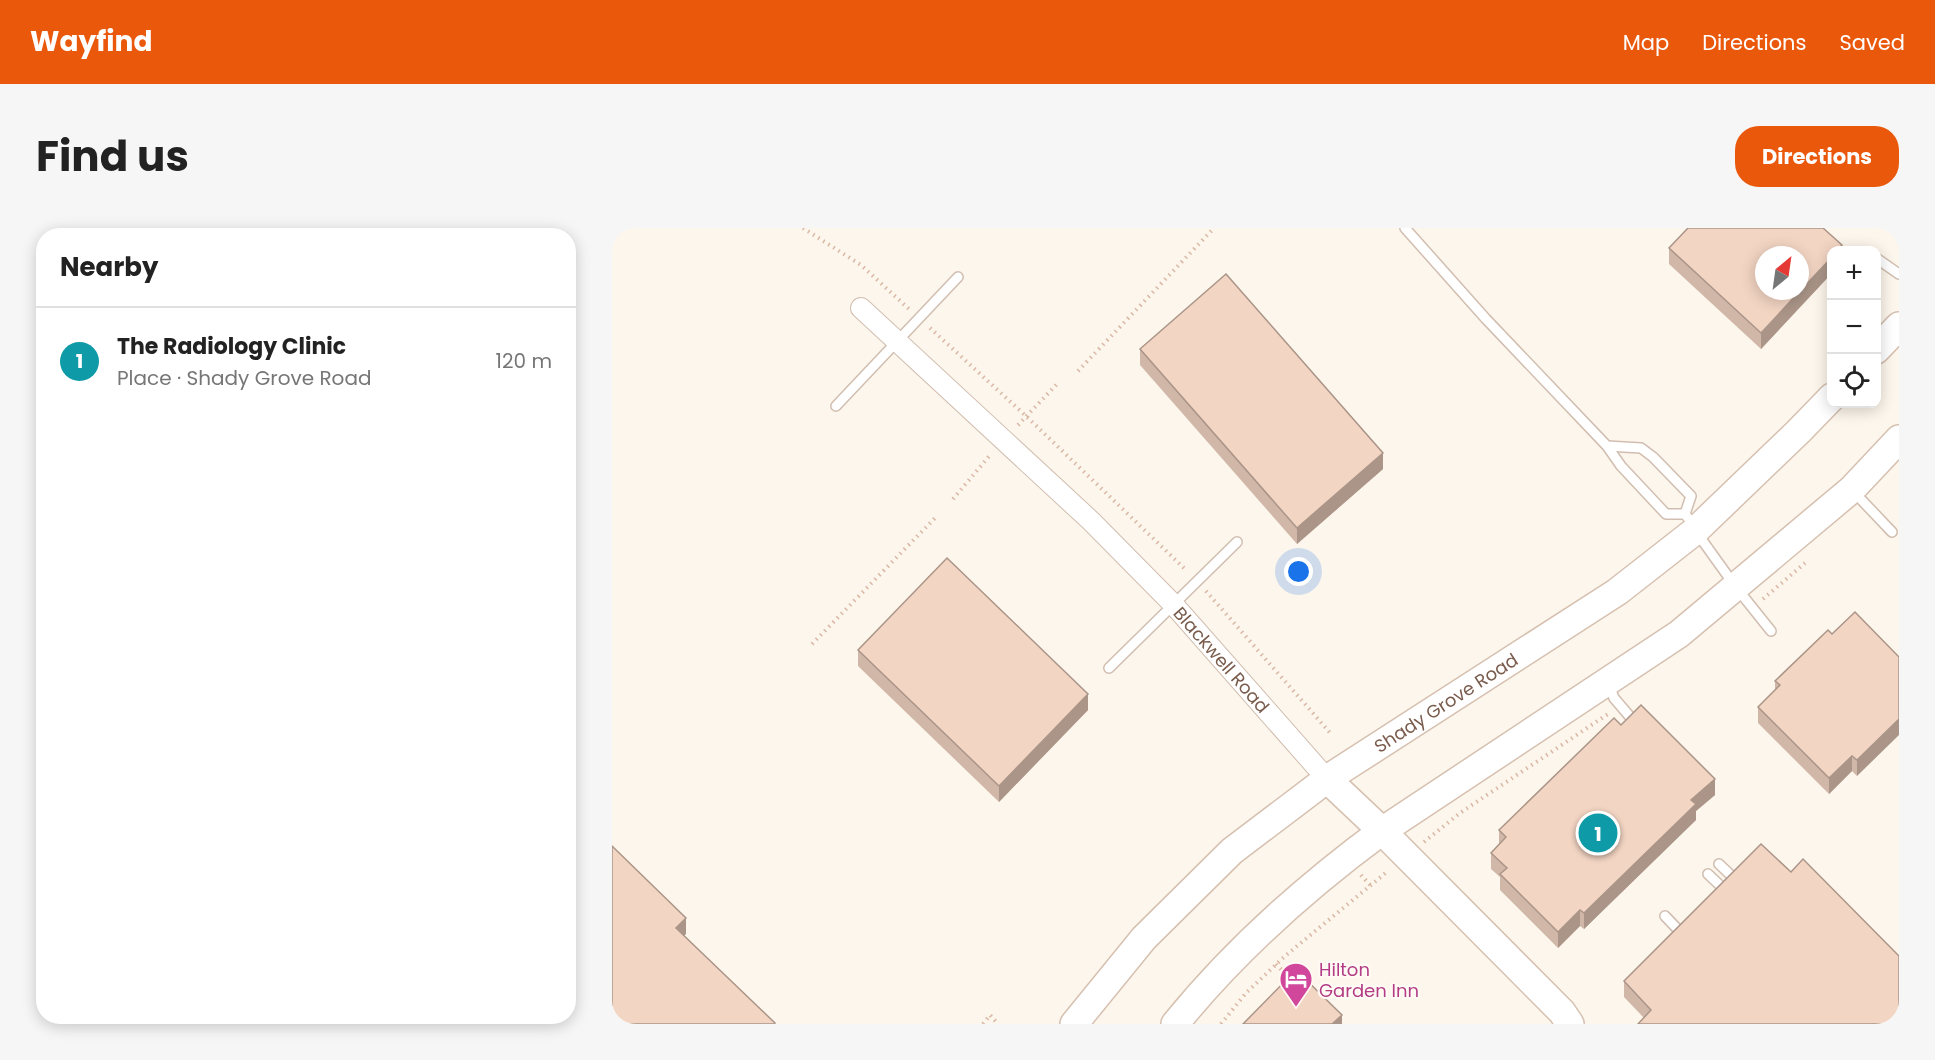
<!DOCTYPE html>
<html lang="en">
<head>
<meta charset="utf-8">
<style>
  :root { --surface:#fff; --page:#f6f6f6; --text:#222; --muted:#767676; --line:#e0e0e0; --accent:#ea580c }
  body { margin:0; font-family:Poppins,sans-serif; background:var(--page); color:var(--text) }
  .controls { position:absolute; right:18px; top:18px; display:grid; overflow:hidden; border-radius:12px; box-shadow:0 3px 15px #0003 }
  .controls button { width:54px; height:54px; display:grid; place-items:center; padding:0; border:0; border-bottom:2px solid var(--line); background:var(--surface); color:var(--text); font:30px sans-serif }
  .compass { position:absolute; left:1143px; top:18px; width:54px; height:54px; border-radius:50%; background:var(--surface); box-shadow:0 3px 15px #0003; rotate:29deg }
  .you { position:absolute; left:687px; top:344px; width:21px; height:21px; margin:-15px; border:4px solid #fff; border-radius:50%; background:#1a73e8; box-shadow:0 0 0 9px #1a73e833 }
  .badge { display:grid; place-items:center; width:39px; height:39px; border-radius:50%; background:var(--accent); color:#fff; font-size:20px; font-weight:700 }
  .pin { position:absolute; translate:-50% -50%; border:3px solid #fff; box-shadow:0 2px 6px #0006 }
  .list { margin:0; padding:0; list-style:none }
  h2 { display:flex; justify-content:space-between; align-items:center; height:78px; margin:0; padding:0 24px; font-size:26px }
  h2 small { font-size:20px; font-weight:400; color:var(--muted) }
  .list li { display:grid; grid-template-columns:39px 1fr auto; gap:18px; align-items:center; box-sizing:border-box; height:108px; padding:0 24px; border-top:2px solid var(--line) }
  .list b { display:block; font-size:22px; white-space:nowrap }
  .list p { margin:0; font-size:20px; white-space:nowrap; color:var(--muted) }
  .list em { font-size:20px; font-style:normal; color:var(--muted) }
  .icon { flex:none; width:33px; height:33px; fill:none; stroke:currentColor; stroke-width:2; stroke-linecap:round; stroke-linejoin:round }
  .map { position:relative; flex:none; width:1287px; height:796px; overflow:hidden; border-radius:24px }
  header { display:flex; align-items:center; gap:36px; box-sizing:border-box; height:84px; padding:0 30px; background:var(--accent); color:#fff }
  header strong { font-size:28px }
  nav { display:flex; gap:33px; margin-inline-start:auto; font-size:21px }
  .intro { display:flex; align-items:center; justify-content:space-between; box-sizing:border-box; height:144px; padding:0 36px }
  h1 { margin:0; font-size:42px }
  .button { padding:15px 27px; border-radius:24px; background:var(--accent); color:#fff; font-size:21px; font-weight:700 }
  main { display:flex; gap:36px; padding:0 36px }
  aside { flex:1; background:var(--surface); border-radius:24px; box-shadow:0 3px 15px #0003 }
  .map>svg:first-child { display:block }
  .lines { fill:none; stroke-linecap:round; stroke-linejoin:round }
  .lane-casing { stroke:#d1beb0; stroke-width:12 }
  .street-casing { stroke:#d1beb0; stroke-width:22 }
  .secondary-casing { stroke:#d6c0b0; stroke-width:30 }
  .path { stroke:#d9b8a5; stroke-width:4; stroke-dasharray:1.5 4.5; stroke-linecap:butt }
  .lane { stroke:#fff; stroke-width:9 }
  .street { stroke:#fff; stroke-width:20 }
  .secondary { stroke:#fff; stroke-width:27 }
  .wall { fill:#d1b7a8 }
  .shaded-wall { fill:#aa9588 }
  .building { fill:#f3d5c3; stroke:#aa9588; stroke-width:1.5 }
  .labels { text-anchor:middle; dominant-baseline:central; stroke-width:4.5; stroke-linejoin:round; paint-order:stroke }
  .street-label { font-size:18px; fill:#7a5c4d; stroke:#fffaf3 }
  .hotel-label { font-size:18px; fill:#b23c85; stroke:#fffaf3; text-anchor:start }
</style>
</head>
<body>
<header>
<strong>Wayfind</strong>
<nav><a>Map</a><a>Directions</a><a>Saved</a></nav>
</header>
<div class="intro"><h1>Find us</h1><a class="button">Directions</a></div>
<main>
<aside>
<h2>Nearby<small></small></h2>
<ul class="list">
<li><span class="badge" style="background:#0f9aa8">1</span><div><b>The Radiology Clinic</b><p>Place · Shady Grove Road</p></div><em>120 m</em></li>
</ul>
</aside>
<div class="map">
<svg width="1287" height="796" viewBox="0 0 1287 796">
  <rect width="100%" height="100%" fill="#fdf6ec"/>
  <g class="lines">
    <g class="lane-casing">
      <g id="lane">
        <polyline points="793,0 874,91 995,218 1009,238 1054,286 1073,286"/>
        <polyline points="1264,30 1287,46"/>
        <polyline points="224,178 346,49"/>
        <polyline points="995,218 1029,220 1041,229 1079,268 1073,286 1076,290"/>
        <polyline points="1241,263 1280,304"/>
        <polyline points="1085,305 1123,358 1159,403"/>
        <polyline points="497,440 625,314"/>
        <polyline points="997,457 1002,470 1025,497"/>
        <polyline points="1107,636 1127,655"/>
        <polyline points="1096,646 1116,665"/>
        <polyline points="1053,688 1072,708"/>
      </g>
    </g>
    <g class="street-casing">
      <g id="street">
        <path id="s1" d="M249 80 479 293 561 376 715 551"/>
      </g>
    </g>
    <g class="secondary-casing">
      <g id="secondary">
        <polyline points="1264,122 1287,98"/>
        <polyline points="715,551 770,603 950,784 958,796"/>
        <path id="s2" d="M462 796 532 710 620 623 715 551 1005 364 1083 303 1186 204 1220 169"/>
        <path d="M563 796C623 722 694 659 770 603L1067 406 1240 261 1287 211"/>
      </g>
    </g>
    <g class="path">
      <polyline points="191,0 249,37 297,81"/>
      <polyline points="318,100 414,188 574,342"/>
      <polyline points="466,143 602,0"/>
      <polyline points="406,197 446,155"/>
      <polyline points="341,271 379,226"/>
      <polyline points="594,363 720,507"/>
      <polyline points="1151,371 1193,335"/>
      <polyline points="200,416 325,288"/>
      <polyline points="812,614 848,585 996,486"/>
      <polyline points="749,647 759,658"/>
      <polyline points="664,736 678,751"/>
      <polyline points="371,796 378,787 386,796"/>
      <polyline points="609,796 634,765 673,728 776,643"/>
    </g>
    <use href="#lane" class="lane"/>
    <use href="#street" class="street"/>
    <use href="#secondary" class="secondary"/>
  </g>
  <g class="wall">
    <polygon points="1057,20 1230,22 1220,22 1220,45 1149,121 1057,36"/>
    <polygon points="528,121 771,241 685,316 528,137"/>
    <polygon points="1220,406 1287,429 1245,548 1240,543 1217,566 1146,495 1146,479 1163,462 1163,453"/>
    <polygon points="246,422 476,482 387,574 246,438"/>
    <polygon points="1009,497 1103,567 1084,583 1084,592 972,701 968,698 946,720 888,662 888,649 879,641 879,625 887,616 887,602"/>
    <polygon points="1179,644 1287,728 1032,790 1012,769 1012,753"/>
  </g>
  <g class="shaded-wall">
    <polygon points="1220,29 1220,45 1149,121 1149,105"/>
    <polygon points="771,225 771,241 685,316 685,300"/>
    <polygon points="476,466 476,482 387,574 387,558"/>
    <polygon points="1287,491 1287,507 1245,548 1245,532"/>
    <polygon points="1240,528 1240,543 1217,566 1217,550"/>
    <polygon points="1103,551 1103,567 1084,583 1084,592 972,701 972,685 1079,572"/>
    <polygon points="968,682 968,698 946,720 946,704"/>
    <polygon points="74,690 74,706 64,716 64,700"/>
    <polygon points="730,787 730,796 720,796"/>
  </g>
  <g class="building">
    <polygon points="1076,0 1211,0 1230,17 1225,22 1220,22 1220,29 1188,63 1188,27 1152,27 1152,63 1188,63 1149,105 1057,20"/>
    <polygon points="614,46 771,225 685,300 528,121"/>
    <polygon points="335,330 476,466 387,558 246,422"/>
    <polygon points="1243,384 1287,429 1287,491 1245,532 1240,528 1217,550 1146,479 1168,457 1163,453 1216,402 1220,406"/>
    <polygon points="1029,477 1103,551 1079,572 1084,576 972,685 968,682 946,704 888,646 895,640 879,625 894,609 887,602 1002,490 1009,497"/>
    <polygon points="1149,616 1179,644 1191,631 1287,728 1287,792 1283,796 1026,796 1039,782 1012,753"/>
    <polygon points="0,618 74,690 64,700 163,795 162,796 0,796"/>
    <polygon points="684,742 730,787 720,796 631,796"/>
  </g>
  <defs>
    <g id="hotel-pin" transform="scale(1.725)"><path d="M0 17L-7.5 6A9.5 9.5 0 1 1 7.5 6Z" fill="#d1479c" stroke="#fffaf3"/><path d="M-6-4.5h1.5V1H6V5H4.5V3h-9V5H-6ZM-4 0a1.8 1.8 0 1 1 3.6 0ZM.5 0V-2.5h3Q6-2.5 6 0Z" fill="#fff"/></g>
  </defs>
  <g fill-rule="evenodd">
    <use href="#hotel-pin" x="684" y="751"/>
  </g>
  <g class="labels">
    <g class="street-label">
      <text stroke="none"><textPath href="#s1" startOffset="504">Blackwell Road</textPath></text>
      <text stroke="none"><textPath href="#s2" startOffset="495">Shady Grove Road</textPath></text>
    </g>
    <g class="hotel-label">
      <text x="707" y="741">Hilton<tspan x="707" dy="21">Garden Inn</tspan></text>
    </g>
  </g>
</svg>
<div class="controls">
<button>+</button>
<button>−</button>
<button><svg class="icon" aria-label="locate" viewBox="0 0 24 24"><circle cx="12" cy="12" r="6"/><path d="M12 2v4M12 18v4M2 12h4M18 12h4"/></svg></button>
</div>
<svg class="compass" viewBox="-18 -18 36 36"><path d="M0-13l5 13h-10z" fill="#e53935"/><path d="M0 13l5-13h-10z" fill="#767676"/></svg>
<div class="you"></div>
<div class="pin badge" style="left:986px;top:605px;background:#0f9aa8">1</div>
</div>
</main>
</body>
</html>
